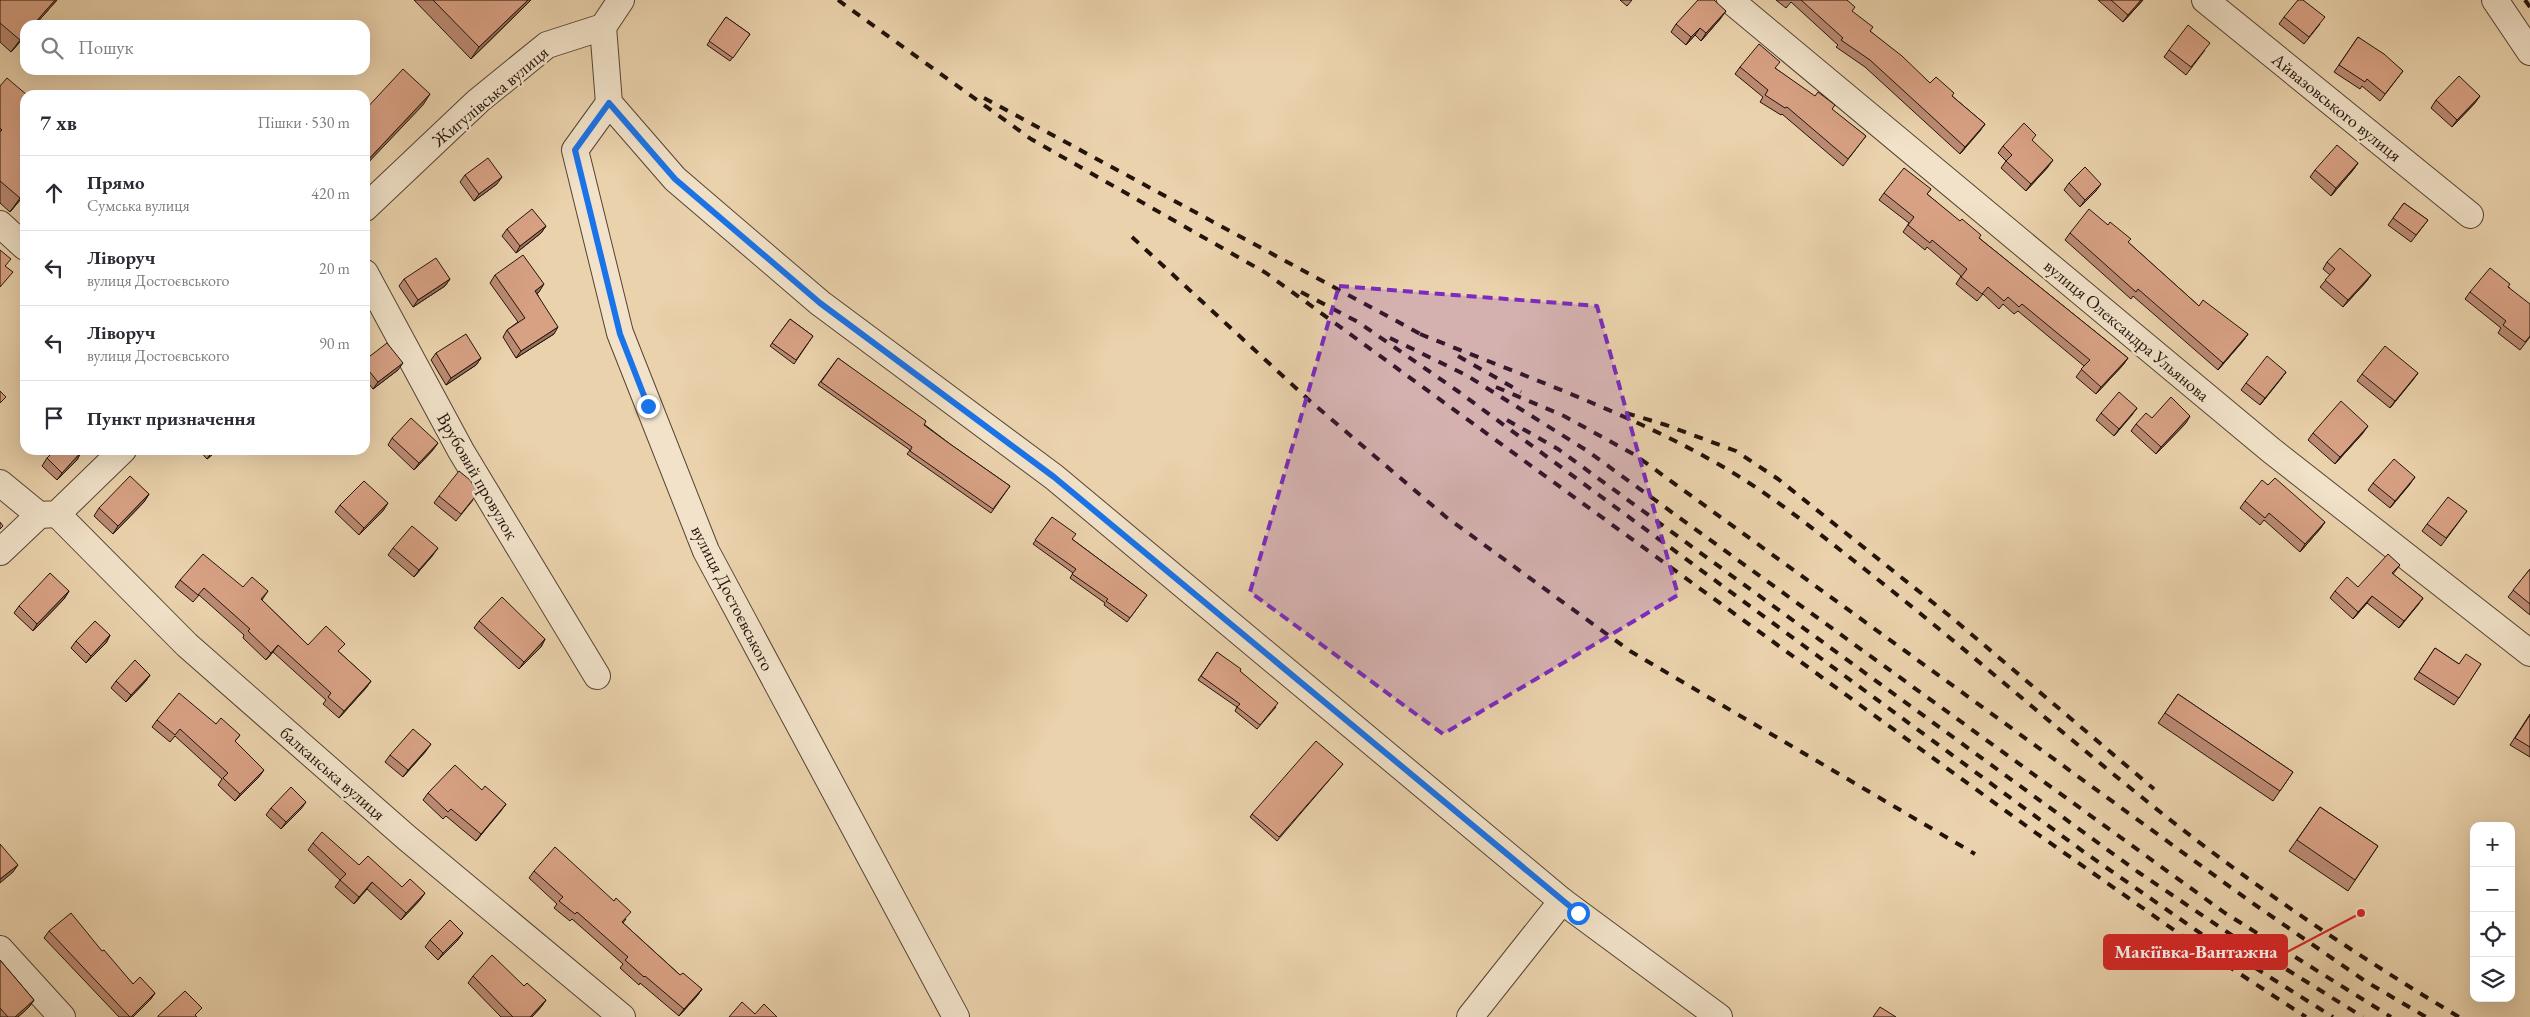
<!DOCTYPE html>
<html lang="uk">
<head>
<meta charset="utf-8">
<style>
  :root { --surface:#fff; --page:#f2f2f3; --text:#2b2b33; --muted:#7c7c81; --line:#e1e1e2 }
  body { margin:0; font-family:"EB Garamond",serif; background:var(--page); color:var(--text) }
  .controls { position:absolute; right:15px; bottom:15px; display:grid; overflow:hidden; border-radius:10px; box-shadow:0 5px 20px #0002 }
  .controls button { width:45px; height:45px; display:grid; place-items:center; padding:0; border:0; border-bottom:1px solid var(--line); background:var(--surface); color:var(--text); font:25px sans-serif }
  .stop { position:absolute; width:15px; height:15px; margin:-11px; border:4px solid #1a73e8; border-radius:50%; background:#fff }
  .stop.end { background:#1a73e8; border-color:#fff; box-shadow:0 1px 5px #0008 }
  .list { margin:0; padding:0; list-style:none }
  h2 { display:flex; justify-content:space-between; align-items:center; height:65px; margin:0; padding:0 20px; font-size:21px }
  h2 small { font-size:16px; font-weight:400; color:var(--muted) }
  .list li { display:grid; grid-template-columns:32px 1fr auto; gap:15px; align-items:center; box-sizing:border-box; height:75px; padding:0 20px; border-top:1px solid var(--line) }
  .list b { display:block; font-size:19px; white-space:nowrap }
  .list p { margin:0; font-size:16px; white-space:nowrap; color:var(--muted) }
  .list em { font-size:16px; font-style:normal; color:var(--muted) }
  .icon { flex:none; width:28px; height:28px; fill:none; stroke:currentColor; stroke-width:2; stroke-linecap:round; stroke-linejoin:round }
  .map { position:relative; flex:none; width:2530px; height:1017px; overflow:hidden }
  .search { position:absolute; background:var(--surface); box-shadow:0 5px 20px #0002; left:20px; top:20px; width:350px; height:55px; display:flex; align-items:center; gap:12px; box-sizing:border-box; padding:0 18px; border-radius:15px; color:var(--muted); font-size:19px }
  .panel { position:absolute; background:var(--surface); box-shadow:0 5px 20px #0002; left:20px; top:90px; width:350px; height:365px; border-radius:15px }
  .map>svg:first-child { display:block }
  .lines { fill:none; stroke-linecap:round; stroke-linejoin:round }
  .minor-casing { stroke:#554333; stroke-width:28 }
  .minor { stroke:#f1e2c9; stroke-width:26 }
  .rail { stroke:#23130b; stroke-width:4; stroke-dasharray:9 9; stroke-linecap:butt }
  .wall { fill:#ba8a72; stroke:#23130b }
  .shaded-wall { fill:#97715c; stroke:#23130b }
  .building { fill:#d8a184; stroke:#23130b }
  .route { stroke:#1a73e8; stroke-width:6 }
  .marked { fill:#7b2cbf; fill-opacity:0.2; stroke:#7b2cbf; stroke-width:4; stroke-dasharray:10 6; stroke-linejoin:round }
  .labels { text-anchor:middle; dominant-baseline:central; stroke-width:5; stroke-linejoin:round; paint-order:stroke }
  .street-label { font-size:18px; fill:#23130b; stroke:#f1e2c9 }
  .leader { fill:none; stroke:#d62828; stroke-width:2 }
  .callout-dot { fill:#d62828; stroke:#f1e2c9; stroke-width:2 }
  .callout { fill:#d62828; stroke:#d62828; stroke-width:2 }
  .callout-label { font-size:19px; text-anchor:middle; font-weight:bold; fill:#fff }
</style>
</head>
<body>
<div class="map">
<svg width="2530" height="1017" viewBox="0 0 2530 1017">
  <rect width="100%" height="100%" fill="#ead2ac"/>
  <filter id="stains"><feTurbulence type="fractalNoise" baseFrequency=".004" numOctaves="4"/><feColorMatrix values="0 0 0 0 .2 0 0 0 0 .09 0 0 0 0 .02 0 0 0 .5 -.17"/></filter>
  <radialGradient id="worn" r=".72"><stop offset=".6" stop-color="#630" stop-opacity="0"/><stop offset="1" stop-color="#630" stop-opacity=".3"/></radialGradient>
  <g class="lines">
    <g class="minor-casing">
      <g id="minor">
        <polyline points="1730,0 2272,451 2530,653"/>
        <polyline points="2205,0 2470,215"/>
        <polyline points="2495,0 2530,52"/>
        <polyline points="603,27 609,103 675,179 820,303 1054,477 1562,901 1719,1017"/>
        <polyline points="609,103 575,150 620,333 706,551 956,1017"/>
        <polyline points="365,208 478,101 547,45 603,27 621,0"/>
        <polyline points="0,224 25,247"/>
        <polyline points="365,273 461,451 597,676"/>
        <polyline points="0,483 39,515"/>
        <polyline points="57,514 187,645 407,838 622,1017"/>
        <polyline points="0,552 39,515 57,514 123,450"/>
        <polyline points="0,949 62,1017"/>
        <polyline points="1470,1017 1562,901"/>
      </g>
    </g>
    <use href="#minor" class="minor"/>
    <g class="rail">
      <polyline points="838,0 1031,139 1266,273 2036,833 2191,942 2306,1017"/>
      <polyline points="2525,0 2530,7"/>
      <polyline points="984,98 1426,337"/>
      <polyline points="1132,237 1310,401 1446,517 1630,651 1975,854"/>
      <polyline points="1301,292 1358,322 1459,392 2084,852 2203,935 2333,1017"/>
      <path d="M1420 334C1521 375 1631 413 1725 468 1776 498 1821 535 1867 571 1963 646 2054 727 2149 803 2247 882 2351 952 2459 1017"/>
      <polyline points="1390,338 1466,375 1586,450 2225,913 2391,1017"/>
      <polyline points="1458,356 1521,392"/>
      <polyline points="1496,387 1564,416 1635,455 2251,902 2365,981 2426,1017"/>
      <polyline points="1626,413 1666,425 1736,451 1778,479 1951,617 2154,789"/>
      <polyline points="1507,420 1558,449 2138,872 2233,936 2363,1017"/>
    </g>
  </g>
  <g class="wall">
    <polygon points="0,0 57,0 11,52 0,42"/>
    <polygon points="414,0 531,0 471,59"/>
    <polygon points="1620,0 1632,0 1627,6"/>
    <polygon points="1776,0 1847,0 1852,12 1870,31 1930,83 1952,96 1985,124 1960,154 1865,67 1836,47 1838,45 1791,2 1786,8"/>
    <polygon points="2098,0 2143,0 2123,22"/>
    <polygon points="726,17 750,34 730,61 707,45"/>
    <polygon points="2284,17 2320,24 2304,44 2279,24"/>
    <polygon points="1721,18 1701,41 1695,35 1686,45 1671,32 1676,24"/>
    <polygon points="2358,37 2403,71 2380,101 2362,86 2360,89 2334,72"/>
    <polygon points="2169,50 2205,50 2186,75 2164,57"/>
    <polygon points="1740,67 1775,68 1832,110 1866,136 1843,166 1782,114 1781,115 1760,102 1763,97 1735,74"/>
    <polygon points="0,86 25,194 10,212 0,203"/>
    <polygon points="2436,100 2475,103 2452,127 2431,108"/>
    <polygon points="2032,140 2048,167 2026,191 2001,168 2006,161 1998,153 2003,146"/>
    <polygon points="2358,163 2353,170 2331,196 2310,177 2315,170"/>
    <polygon points="465,175 497,184 474,201 460,182"/>
    <polygon points="2069,183 2096,191 2080,207 2064,190"/>
    <polygon points="1931,189 1927,194 1979,238 2128,358 2123,365 2096,394 2076,377 2084,366 2018,311 2014,314 2003,304 1999,309 1983,294 1977,301 1956,284 1961,276 1927,247 1925,250 1903,232 1909,223 1879,200 1884,193"/>
    <polygon points="2404,203 2428,220 2411,242 2388,225"/>
    <polygon points="546,226 541,233 516,253 502,236 507,229"/>
    <polygon points="2070,233 2129,243 2199,306 2248,334 2243,341 2218,370 2133,296 2131,299 2065,240"/>
    <polygon points="2327,262 2371,275 2366,282 2343,307 2320,287 2330,275 2323,269"/>
    <polygon points="495,275 539,292 537,293 554,334 516,358 503,337 507,330 518,322 490,283"/>
    <polygon points="404,279 450,279 445,286 413,307 399,286"/>
    <polygon points="2509,287 2530,337 2520,350 2498,333 2501,328 2465,299 2470,292"/>
    <polygon points="790,319 813,336 794,364 770,346"/>
    <polygon points="436,353 481,358 476,365 446,385 431,360"/>
    <polygon points="838,358 950,444 1010,486 991,513 907,454 910,450 818,385"/>
    <polygon points="365,360 398,370 373,389 365,379"/>
    <polygon points="2286,372 2260,405 2241,390 2246,383"/>
    <polygon points="2418,373 2390,408 2357,381 2362,374"/>
    <polygon points="2137,408 2114,436 2096,420 2101,413"/>
    <polygon points="2186,423 2156,454 2131,431 2136,424"/>
    <polygon points="2313,433 2363,433 2335,464 2308,440"/>
    <polygon points="392,438 433,450 414,470 388,445"/>
    <polygon points="199,450 218,450 207,459"/>
    <polygon points="81,452 77,460 57,480 42,466 47,458"/>
    <polygon points="2373,483 2410,484 2390,508 2368,490"/>
    <polygon points="2268,485 2325,522 2320,529 2300,552 2264,520 2260,525 2240,508 2245,501"/>
    <polygon points="149,494 144,502 113,534 94,516 99,508"/>
    <polygon points="439,496 473,500 456,521 434,503"/>
    <polygon points="340,505 383,511 359,535 335,512"/>
    <polygon points="2467,511 2441,546 2422,531 2427,524"/>
    <polygon points="1052,517 1072,539 1147,595 1127,622 1104,605 1105,603 1070,578 1073,573 1033,544"/>
    <polygon points="393,548 433,555 414,577 388,555"/>
    <polygon points="2400,565 2393,574 2423,598 2399,628 2367,603 2353,619 2330,598 2335,591 2358,587"/>
    <polygon points="2530,569 2530,615 2508,597"/>
    <polygon points="180,580 268,591 262,600 308,645 339,652 371,681 366,688 339,718 323,704 326,700 273,652 266,660 243,638 244,635 199,595 193,602 175,587"/>
    <polygon points="69,591 64,599 33,631 14,613 19,606"/>
    <polygon points="479,621 545,639 541,647 519,669 474,628"/>
    <polygon points="110,635 106,643 86,663 71,648 76,641"/>
    <polygon points="2435,648 2459,664 2481,664 2454,705 2414,679"/>
    <polygon points="1217,652 1240,671 1276,707 1257,729 1235,711 1237,707 1198,680"/>
    <polygon points="150,675 145,682 126,702 111,688 116,681"/>
    <polygon points="2178,694 2293,772 2273,801 2158,723"/>
    <polygon points="2530,714 2530,757 2510,745"/>
    <polygon points="157,720 216,724 240,735 235,741 259,777 235,801 218,785 222,779 175,736 170,742 152,727"/>
    <polygon points="426,751 403,777 385,762 390,755"/>
    <polygon points="1343,764 1277,841 1250,817 1252,814"/>
    <polygon points="482,790 506,804 476,841 446,816 443,819 423,800 428,793"/>
    <polygon points="2320,807 2378,846 2348,891 2289,851"/>
    <polygon points="271,808 301,809 281,829 266,815"/>
    <polygon points="313,843 402,887 420,900 401,920 367,889 354,904 335,887 340,880 308,850"/>
    <polygon points="534,871 626,919 623,923 680,975 702,989 697,996 679,1016 640,983 639,985 620,968 623,964 572,919 570,921 554,908 557,904 529,878"/>
    <polygon points="49,931 102,951 133,984 155,993 150,1000 133,1017 119,1017 44,938"/>
    <polygon points="430,940 458,940 438,960 425,947"/>
    <polygon points="0,960 34,1000 29,1007 18,1017 0,1017"/>
    <polygon points="473,976 524,986 546,1000 541,1007 532,1017 501,1017 468,983"/>
  </g>
  <g class="shaded-wall">
    <polygon points="55,0 57,0 35,25 33,25"/>
    <polygon points="528,0 531,0 471,59 479,47"/>
    <polygon points="2141,0 2143,0 2123,22 2128,15"/>
    <polygon points="1726,11 1721,18 1701,41 1706,33"/>
    <polygon points="1700,28 1695,35 1686,45 1691,37"/>
    <polygon points="25,34 25,36 11,52 20,40"/>
    <polygon points="430,94 423,105 365,166 365,163"/>
    <polygon points="2480,96 2475,103 2452,127 2457,120"/>
    <polygon points="1985,124 1980,131 1960,154 1965,147"/>
    <polygon points="2053,160 2048,167 2026,191 2031,184"/>
    <polygon points="2358,163 2353,170 2331,196 2336,188"/>
    <polygon points="502,177 497,184 474,201 479,194"/>
    <polygon points="2101,184 2096,191 2080,207 2085,200"/>
    <polygon points="25,192 25,194 10,212 20,198"/>
    <polygon points="546,226 541,233 516,253 520,246"/>
    <polygon points="2371,275 2366,282 2343,307 2348,300"/>
    <polygon points="450,279 445,286 413,307 418,300"/>
    <polygon points="544,284 539,292 530,298 535,291"/>
    <polygon points="558,327 554,334 516,358 521,351"/>
    <polygon points="2248,334 2243,341 2218,370 2223,363"/>
    <polygon points="481,358 476,365 446,385 451,378"/>
    <polygon points="2128,358 2123,365 2096,394 2101,387"/>
    <polygon points="403,363 398,370 373,389 378,382"/>
    <polygon points="2286,372 2281,379 2260,405 2265,398"/>
    <polygon points="2418,373 2413,380 2390,408 2395,401"/>
    <polygon points="2137,408 2132,415 2114,436 2119,429"/>
    <polygon points="2190,416 2186,423 2156,454 2161,447"/>
    <polygon points="2368,426 2363,433 2335,464 2340,457"/>
    <polygon points="438,443 433,450 414,470 419,463"/>
    <polygon points="215,450 218,450 207,459 212,452"/>
    <polygon points="81,452 77,460 57,480 62,473"/>
    <polygon points="2415,477 2410,484 2390,508 2395,501"/>
    <polygon points="149,494 144,502 113,534 118,526"/>
    <polygon points="388,503 383,511 359,535 364,528"/>
    <polygon points="2325,522 2320,529 2300,552 2305,544"/>
    <polygon points="438,548 433,555 414,577 419,570"/>
    <polygon points="69,591 64,599 33,631 37,624"/>
    <polygon points="2372,596 2367,603 2353,619 2358,612"/>
    <polygon points="2423,598 2418,605 2399,628 2404,621"/>
    <polygon points="110,635 106,643 86,663 91,656"/>
    <polygon points="545,639 541,647 519,669 524,662"/>
    <polygon points="278,645 273,652 266,660 271,653"/>
    <polygon points="150,675 145,682 126,702 131,695"/>
    <polygon points="371,681 366,688 339,718 344,711"/>
    <polygon points="431,744 426,751 403,777 408,770"/>
    <polygon points="264,770 259,777 235,801 240,794"/>
    <polygon points="306,802 301,809 281,829 286,822"/>
    <polygon points="506,804 501,811 476,841 481,834"/>
    <polygon points="18,865 13,872 0,883 0,879"/>
    <polygon points="372,882 367,889 354,904 359,897"/>
    <polygon points="425,893 420,900 401,920 406,913"/>
    <polygon points="463,933 458,940 438,960 443,953"/>
    <polygon points="702,989 697,996 679,1016 684,1009"/>
    <polygon points="155,993 150,1000 133,1017 131,1017"/>
    <polygon points="34,1000 29,1007 18,1017 15,1017"/>
    <polygon points="546,1000 541,1007 532,1017 530,1017"/>
  </g>
  <g class="building">
    <polygon points="0,0 55,0 33,25 25,25 25,34 20,40 0,23"/>
    <polygon points="433,0 528,0 479,47"/>
    <polygon points="1698,0 1714,0 1726,11 1706,33 1700,28 1691,37 1676,24"/>
    <polygon points="1801,0 1847,0 1855,7 1852,11 1873,27 1870,31 1902,56 1930,83 1936,77 1954,93 1952,96 1985,124 1965,147 1870,60 1841,40 1843,38"/>
    <polygon points="2111,0 2141,0 2128,15"/>
    <polygon points="2298,0 2303,0 2325,17 2309,37 2284,17"/>
    <polygon points="726,17 750,34 733,58 709,41"/>
    <polygon points="2188,25 2210,43 2191,67 2169,50"/>
    <polygon points="2358,37 2384,54 2403,71 2385,94 2367,79 2365,82 2339,65"/>
    <polygon points="1759,44 1780,62 1775,68 1815,96 1818,92 1835,105 1832,109 1866,136 1848,159 1787,107 1785,108 1765,95 1768,90 1740,67"/>
    <polygon points="403,69 430,94 365,163 365,110"/>
    <polygon points="2459,76 2480,96 2457,120 2436,100"/>
    <polygon points="7,78 27,95 25,95 25,192 20,198 0,181 0,132 2,130 0,128 0,86"/>
    <polygon points="2024,123 2036,135 2032,140 2053,160 2031,184 2006,161 2012,155 2003,146"/>
    <polygon points="2337,145 2358,163 2336,188 2315,170"/>
    <polygon points="488,158 502,177 479,194 465,175"/>
    <polygon points="2085,167 2101,184 2085,200 2069,183"/>
    <polygon points="1904,168 1931,189 1927,194 1960,221 1962,219 1981,235 1979,238 2128,358 2101,387 2081,369 2090,360 2022,304 2019,307 2008,297 2004,301 1988,287 1982,294 1961,277 1967,269 1932,240 1930,243 1908,225 1914,217 1884,193"/>
    <polygon points="2404,203 2428,220 2416,235 2393,218"/>
    <polygon points="532,209 546,226 520,246 507,229"/>
    <polygon points="2089,209 2108,225 2110,222 2131,239 2128,242 2199,306 2203,300 2248,334 2223,363 2138,289 2136,292 2070,233"/>
    <polygon points="2340,248 2371,275 2348,300 2325,280 2335,269 2327,262"/>
    <polygon points="0,250 11,259 5,266 13,272 0,287"/>
    <polygon points="523,255 544,284 535,291 558,327 521,351 507,330 525,318 495,275"/>
    <polygon points="436,258 450,279 418,300 404,279"/>
    <polygon points="2490,268 2510,284 2508,287 2530,304 2530,336 2525,342 2503,325 2506,321 2470,292"/>
    <polygon points="790,319 813,336 796,360 772,343"/>
    <polygon points="466,334 481,358 451,378 436,353"/>
    <polygon points="387,343 403,363 378,382 365,366 365,360"/>
    <polygon points="2385,346 2418,373 2395,401 2362,374"/>
    <polygon points="2267,356 2286,372 2265,398 2246,383"/>
    <polygon points="838,358 926,421 924,425 950,444 1010,486 993,509 910,451 912,447 821,382"/>
    <polygon points="0,391 6,397 0,403"/>
    <polygon points="2119,392 2137,408 2119,429 2101,413"/>
    <polygon points="2171,397 2190,416 2161,447 2136,424 2146,413 2152,418"/>
    <polygon points="2341,401 2368,426 2340,457 2313,433"/>
    <polygon points="411,418 438,443 419,463 392,438"/>
    <polygon points="55,450 79,450 81,452 62,473 47,458"/>
    <polygon points="2394,459 2415,477 2395,501 2373,483"/>
    <polygon points="459,471 470,480 478,493 461,514 439,496"/>
    <polygon points="130,476 149,494 118,526 99,508"/>
    <polygon points="2275,478 2325,522 2305,544 2269,513 2265,518 2245,501 2262,480 2268,485"/>
    <polygon points="364,481 388,503 364,528 340,505"/>
    <polygon points="2448,497 2467,511 2446,538 2427,524"/>
    <polygon points="1052,517 1076,534 1072,539 1147,595 1130,618 1106,601 1108,599 1072,574 1076,569 1035,540"/>
    <polygon points="0,522 3,526 0,529"/>
    <polygon points="412,526 438,548 419,570 393,548"/>
    <polygon points="203,554 243,587 252,577 268,591 261,599 308,645 326,626 345,644 338,651 371,681 344,711 328,697 331,693 278,645 271,653 248,631 250,629 204,588 198,595 180,580"/>
    <polygon points="2388,554 2400,565 2392,573 2423,598 2404,621 2372,596 2358,612 2335,591 2347,577 2358,587"/>
    <polygon points="2530,569 2530,604 2513,590"/>
    <polygon points="50,573 69,591 37,624 19,606"/>
    <polygon points="502,597 545,639 524,662 479,621"/>
    <polygon points="95,621 110,635 91,656 76,641"/>
    <polygon points="2435,648 2459,664 2466,654 2481,664 2459,698 2419,672"/>
    <polygon points="1217,652 1241,669 1240,671 1278,703 1260,725 1237,707 1240,704 1201,676"/>
    <polygon points="135,660 150,675 131,695 116,681"/>
    <polygon points="179,693 216,724 221,718 240,735 235,741 264,770 240,794 223,778 228,773 180,729 175,735 157,720"/>
    <polygon points="2178,694 2293,772 2280,791 2165,713"/>
    <polygon points="2530,715 2530,747 2515,738"/>
    <polygon points="413,729 431,744 408,770 390,755"/>
    <polygon points="1316,741 1343,764 1279,837 1252,814"/>
    <polygon points="455,765 482,790 485,786 506,804 481,834 451,809 448,812 428,793"/>
    <polygon points="291,787 306,802 286,822 271,808"/>
    <polygon points="2320,807 2378,846 2355,880 2297,840"/>
    <polygon points="322,832 359,865 368,856 402,887 410,879 425,893 406,913 372,882 359,897 340,880 346,874 313,843"/>
    <polygon points="0,844 18,865 0,879"/>
    <polygon points="555,847 614,901 616,898 631,912 622,922 680,975 683,973 702,989 684,1009 645,976 644,977 625,960 628,957 577,912 575,914 559,901 563,897 534,871"/>
    <polygon points="71,913 102,951 104,950 133,984 140,977 155,993 131,1017 130,1017 49,931"/>
    <polygon points="450,920 463,933 443,953 430,940"/>
    <polygon points="492,955 524,986 527,983 546,1000 530,1017 513,1017 473,976"/>
    <polygon points="0,960 34,1000 15,1017 8,1017 0,1008"/>
    <polygon points="185,991 202,1008 195,1015 197,1017 158,1017 158,1016"/>
    <polygon points="742,1002 755,1014 764,1004 777,1017 729,1017"/>
    <polygon points="1880,1007 1896,1017 1873,1017"/>
  </g>
  <g class="lines">
    <polyline class="route" points="648,406 620,334 575,150 609,103 675,179 820,303 1054,477 1578,913"/>
  </g>
  <path class="marked" d="M1339 286 1597 306 1678 595 1443 734 1250 592Z"/>
  <g class="labels">
    <g class="street-label">
      <text transform="translate(490 96) rotate(-40)">Жигулівська вулиця</text>
      <text transform="translate(2337 107) rotate(39)">Айвазовського вулиця</text>
      <text transform="translate(2127 330) rotate(40)">вулиця Олександра Ульянова</text>
      <text transform="translate(478 476) rotate(60)">Врубовий провулок</text>
      <text transform="translate(733 598) rotate(63)">вулиця Достоєвського</text>
      <text transform="translate(333 773) rotate(41)">балканська вулиця</text>
    </g>
  </g>
  <path class="leader" d="M2361 913L2287 952"/>
  <circle class="callout-dot" cx="2361" cy="913" r="5"/>
  <rect class="callout" x="2104" y="935" width="183" height="34" rx="5"/>
  <g class="callout-label">
    <text x="2196" y="958">Макіївка-Вантажна</text>
  </g>
  <rect width="100%" height="100%" filter="url(#stains)"/>
  <rect width="100%" height="100%" fill="url(#worn)"/>
</svg>
<div class="controls">
<button>+</button>
<button>−</button>
<button><svg class="icon" aria-label="locate" viewBox="0 0 24 24"><circle cx="12" cy="12" r="6"/><path d="M12 2v4M12 18v4M2 12h4M18 12h4"/></svg></button>
<button><svg class="icon" aria-label="layers" viewBox="0 0 24 24"><path d="M12 4l9 5-9 5-9-5zM3 14l9 5 9-5"/></svg></button>
</div>
<div class="stop" style="left:1578px;top:913px"></div>
<div class="stop end" style="left:648px;top:406px"></div>
<div class="search"><svg class="icon" aria-label="search" viewBox="0 0 24 24"><circle cx="10" cy="10" r="6"/><path d="M15 15l6 6"/></svg>Пошук</div>
<section class="panel">
<h2>7 хв<small>Пішки · 530 m</small></h2>
<ul class="list">
<li><svg class="icon" aria-label="ahead" viewBox="0 0 24 24"><path d="M12 20V5M6 11l6-6 6 6"/></svg><div><b>Прямо</b><p>Сумська вулиця</p></div><em>420 m</em></li>
<li><svg class="icon" aria-label="left" viewBox="0 0 24 24"><path d="M17 20v-9H6M10 6l-5 5 5 5"/></svg><div><b>Ліворуч</b><p>вулиця Достоєвського</p></div><em>20 m</em></li>
<li><svg class="icon" aria-label="left" viewBox="0 0 24 24"><path d="M17 20v-9H6M10 6l-5 5 5 5"/></svg><div><b>Ліворуч</b><p>вулиця Достоєвського</p></div><em>90 m</em></li>
<li><svg class="icon" aria-label="arrive" viewBox="0 0 24 24"><path d="M6 21V4h12l-3 4 3 4H6"/></svg><div><b>Пункт призначення</b></div></li>
</ul>
</section>
</div>
</body>
</html>
